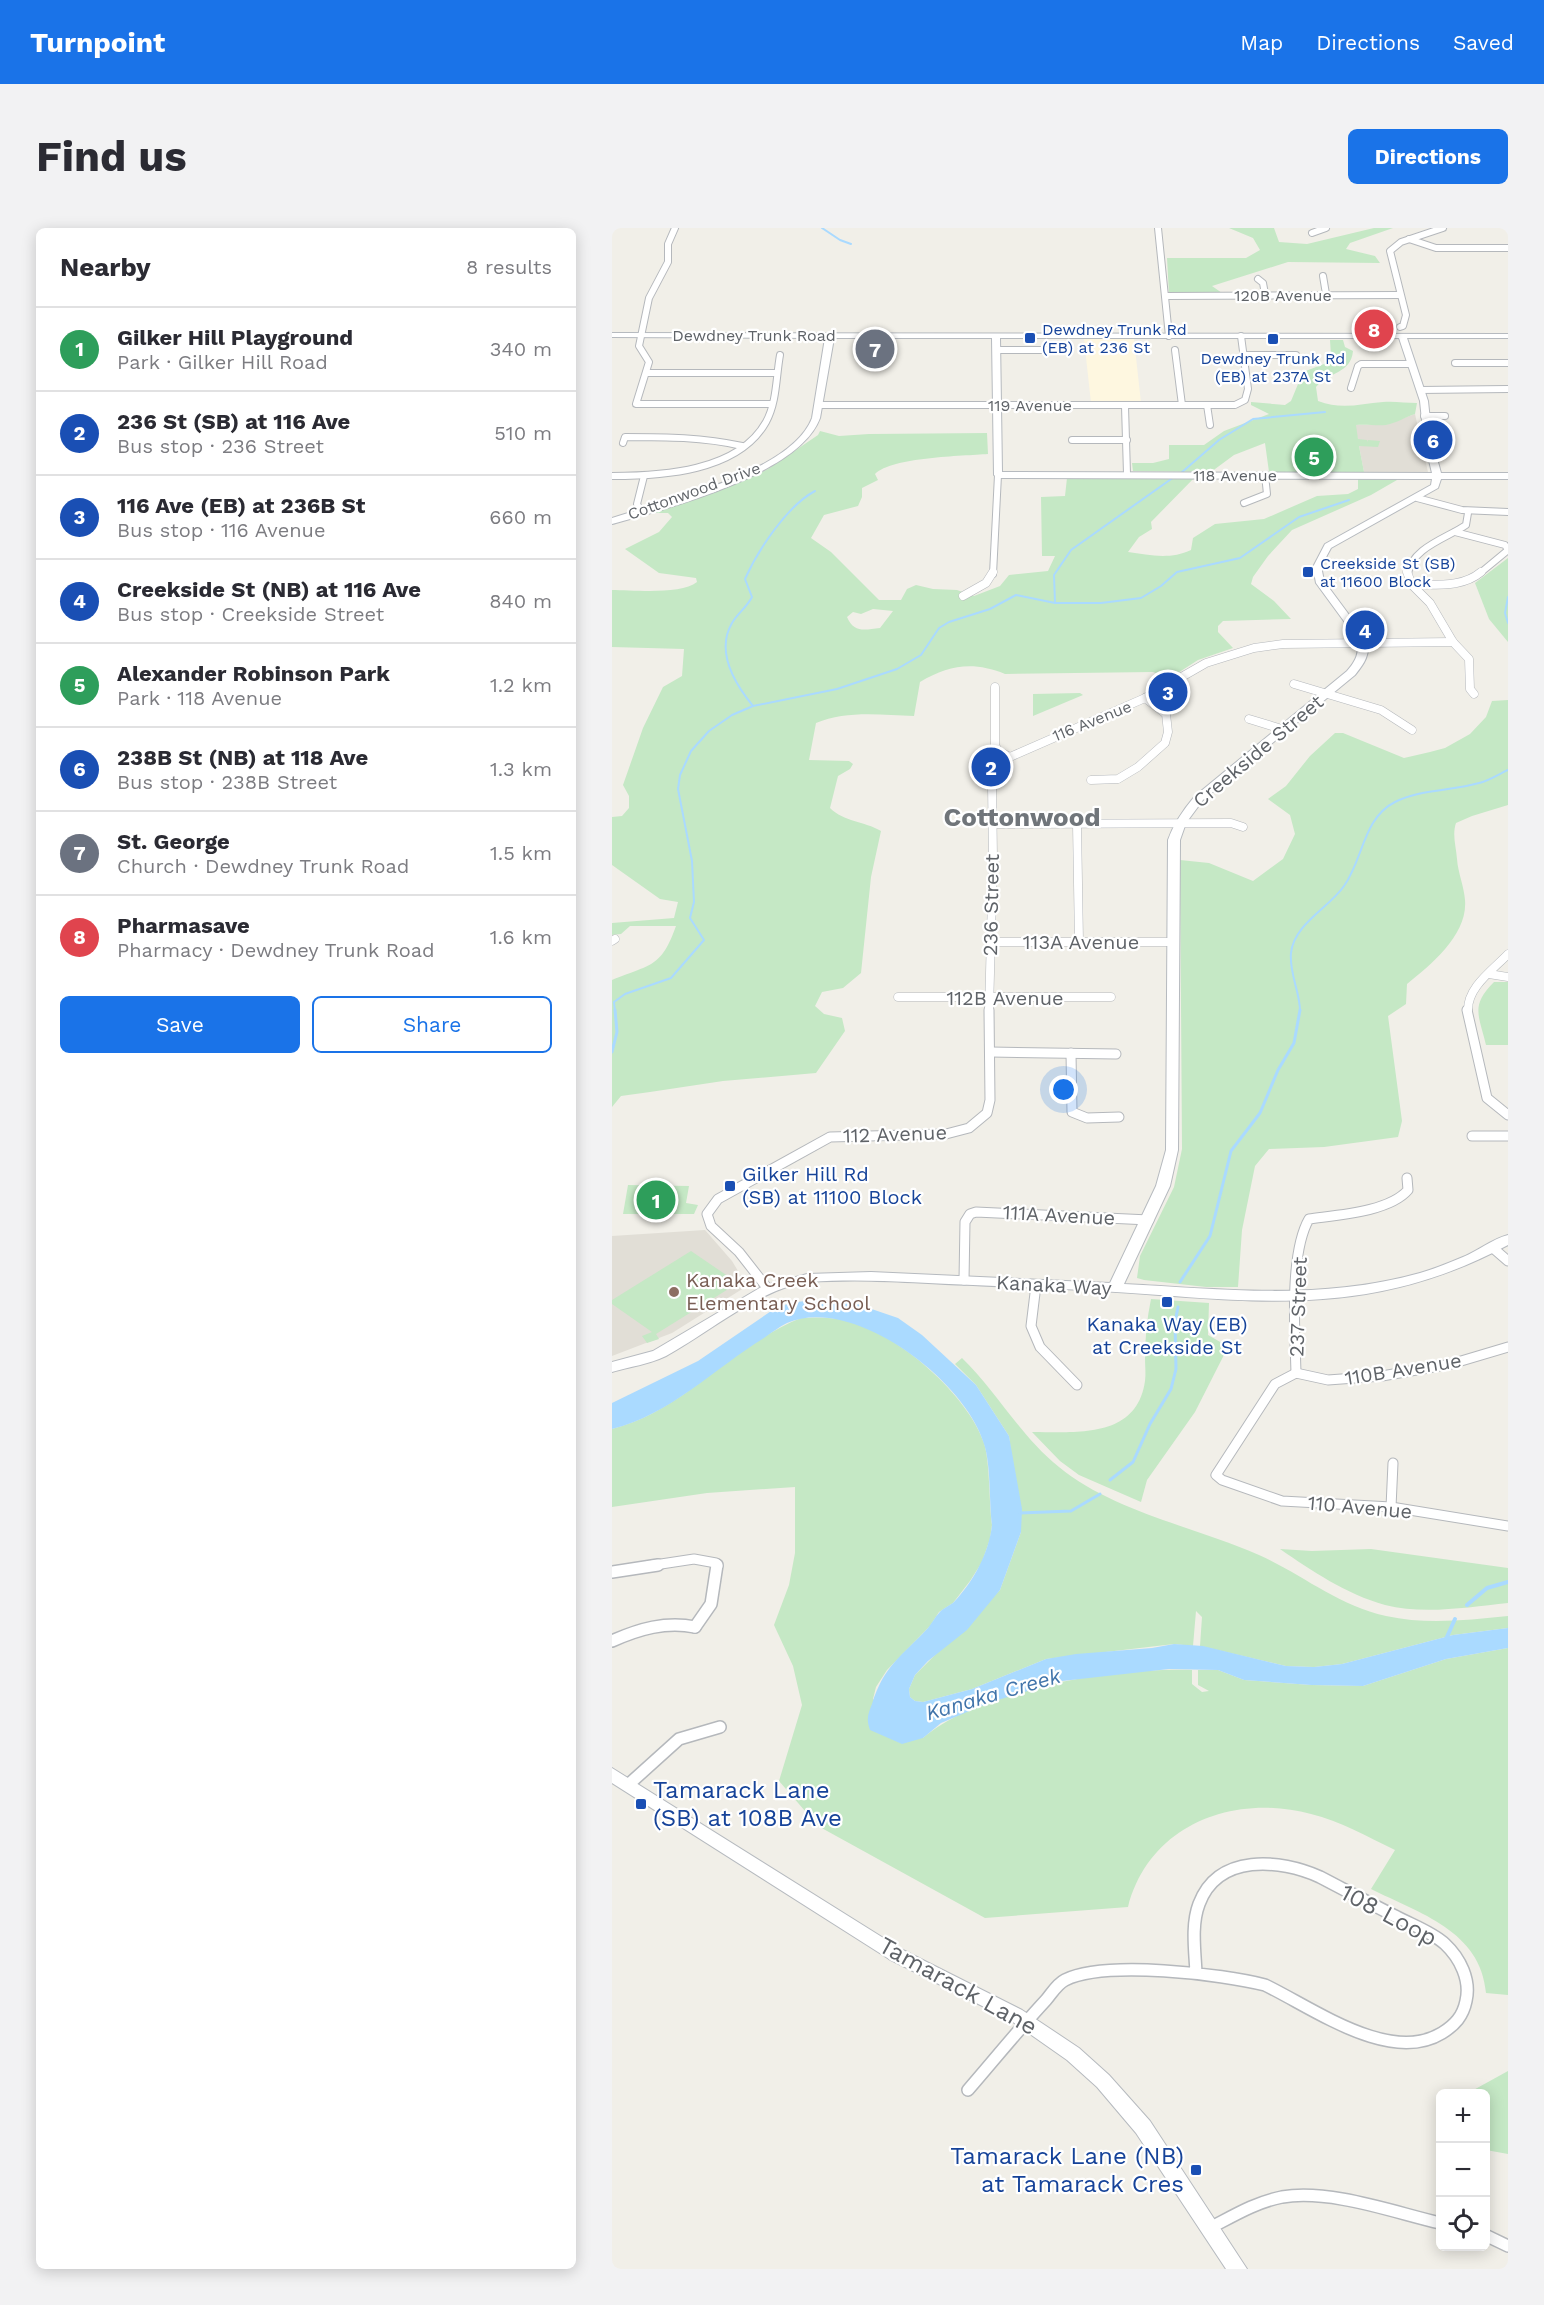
<!DOCTYPE html>
<html lang="en">
<head>
<meta charset="utf-8">
<style>
  :root { --surface:#fff; --page:#f2f2f3; --text:#2b2b33; --muted:#7c7c81; --line:#e1e1e2; --accent:#1a73e8 }
  body { margin:0; font-family:"Work Sans",sans-serif; background:var(--page); color:var(--text) }
  .controls { position:absolute; right:18px; bottom:18px; display:grid; overflow:hidden; border-radius:9px; box-shadow:0 3px 15px #0003 }
  .controls button { width:54px; height:54px; display:grid; place-items:center; padding:0; border:0; border-bottom:2px solid var(--line); background:var(--surface); color:var(--text); font:30px sans-serif }
  .you { position:absolute; left:452px; top:862px; width:21px; height:21px; margin:-15px; border:4px solid #fff; border-radius:50%; background:#1a73e8; box-shadow:0 0 0 9px #1a73e833 }
  .badge { display:grid; place-items:center; width:39px; height:39px; border-radius:50%; background:var(--accent); color:#fff; font-size:20px; font-weight:700 }
  .pin { position:absolute; translate:-50% -50%; border:3px solid #fff; box-shadow:0 2px 6px #0006 }
  .list { margin:0; padding:0; list-style:none }
  h2 { display:flex; justify-content:space-between; align-items:center; height:78px; margin:0; padding:0 24px; font-size:26px }
  h2 small { font-size:20px; font-weight:400; color:var(--muted) }
  .list li { display:grid; grid-template-columns:39px 1fr auto; gap:18px; align-items:center; box-sizing:border-box; height:84px; padding:0 24px; border-top:2px solid var(--line) }
  .list b { display:block; font-size:22px; white-space:nowrap }
  .list p { margin:0; font-size:20px; white-space:nowrap; color:var(--muted) }
  .list em { font-size:20px; font-style:normal; color:var(--muted) }
  .actions { display:flex; gap:12px; padding:18px 24px }
  .actions a { flex:1; padding:14px 0; border:2px solid var(--accent); border-radius:9px; text-align:center; font-size:21px; color:var(--accent) }
  .actions .main { background:var(--accent); color:#fff }
  .icon { flex:none; width:33px; height:33px; fill:none; stroke:currentColor; stroke-width:2; stroke-linecap:round; stroke-linejoin:round }
  .map { position:relative; flex:none; width:896px; height:2041px; overflow:hidden; border-radius:9px }
  header { display:flex; align-items:center; gap:36px; box-sizing:border-box; height:84px; padding:0 30px; background:var(--accent); color:#fff }
  header strong { font-size:28px }
  nav { display:flex; gap:33px; margin-inline-start:auto; font-size:21px }
  .intro { display:flex; align-items:center; justify-content:space-between; box-sizing:border-box; height:144px; padding:0 36px }
  h1 { margin:0; font-size:42px }
  .button { padding:15px 27px; border-radius:9px; background:var(--accent); color:#fff; font-size:21px; font-weight:700 }
  main { display:flex; gap:36px; padding:0 36px }
  aside { flex:1; background:var(--surface); border-radius:9px; box-shadow:0 3px 15px #0003 }
  .map>svg:first-child { display:block }
  .commercial { fill:#fef7e0 }
  .education { fill:#e1ded6 }
  .green { fill:#c5e8c5; fill-rule:evenodd }
  .water { fill:#aadaff }
  .lines { fill:none; stroke-linecap:round; stroke-linejoin:round }
  .stream-far2 { stroke:#aadaff; stroke-width:2 }
  .stream-far1 { stroke:#aadaff; stroke-width:3 }
  .stream { stroke:#aadaff; stroke-width:4 }
  .street-far3-casing { stroke:#b5b8bc; stroke-width:8 }
  .street-far2-casing { stroke:#b5b8bc; stroke-width:9 }
  .street-far1-casing { stroke:#b5b8bc; stroke-width:11 }
  .street-casing { stroke:#b5b8bc; stroke-width:14 }
  .secondary-casing { stroke:#b6babf; stroke-width:2 }
  .street-far3 { stroke:#fff; stroke-width:6 }
  .street-far2 { stroke:#fff; stroke-width:8 }
  .street-far1 { stroke:#fff; stroke-width:9 }
  .street { stroke:#fff; stroke-width:11 }
  .secondary { fill:#fff; fill-rule:evenodd }
  .transit-dot { fill:#1a4fb4; stroke:#fff; stroke-width:2 }
  .education-dot { fill:#8d6e63; stroke:#fff; stroke-width:2 }
  .labels { text-anchor:middle; dominant-baseline:central; stroke-width:4.5; stroke-linejoin:round; paint-order:stroke }
  .far-street-label { font-size:16px; fill:#5f6368; stroke:#fff }
  .far-transit-label { font-size:16px; fill:#164399; stroke:#fff; text-anchor:start }
  .street-label { font-size:20px; fill:#5f6368; stroke:#fff }
  .transit-label { font-size:20px; fill:#164399; stroke:#fff; text-anchor:start }
  .education-label { font-size:20px; fill:#785e54; stroke:#fff; text-anchor:start }
  .water-label { font-size:21px; font-style:italic; fill:#4174aa; stroke:#fff }
  .near-transit-label { font-size:24px; fill:#164399; stroke:#fff; text-anchor:start }
  .near-street-label { font-size:24px; fill:#5f6368; stroke:#fff }
  .district-label { font-size:26px; font-weight:bold; fill:#70757a; stroke:#fff }
</style>
</head>
<body>
<header>
<strong>Turnpoint</strong>
<nav><a>Map</a><a>Directions</a><a>Saved</a></nav>
</header>
<div class="intro"><h1>Find us</h1><a class="button">Directions</a></div>
<main>
<aside>
<h2>Nearby<small>8 results</small></h2>
<ul class="list">
<li><span class="badge" style="background:#2e9e5b">1</span><div><b>Gilker Hill Playground</b><p>Park · Gilker Hill Road</p></div><em>340 m</em></li>
<li><span class="badge" style="background:#1a4fb4">2</span><div><b>236 St (SB) at 116 Ave</b><p>Bus stop · 236 Street</p></div><em>510 m</em></li>
<li><span class="badge" style="background:#1a4fb4">3</span><div><b>116 Ave (EB) at 236B St</b><p>Bus stop · 116 Avenue</p></div><em>660 m</em></li>
<li><span class="badge" style="background:#1a4fb4">4</span><div><b>Creekside St (NB) at 116 Ave</b><p>Bus stop · Creekside Street</p></div><em>840 m</em></li>
<li><span class="badge" style="background:#2e9e5b">5</span><div><b>Alexander Robinson Park</b><p>Park · 118 Avenue</p></div><em>1.2 km</em></li>
<li><span class="badge" style="background:#1a4fb4">6</span><div><b>238B St (NB) at 118 Ave</b><p>Bus stop · 238B Street</p></div><em>1.3 km</em></li>
<li><span class="badge" style="background:#6b7280">7</span><div><b>St. George</b><p>Church · Dewdney Trunk Road</p></div><em>1.5 km</em></li>
<li><span class="badge" style="background:#e0444e">8</span><div><b>Pharmasave</b><p>Pharmacy · Dewdney Trunk Road</p></div><em>1.6 km</em></li>
</ul>
<div class="actions"><a class="main">Save</a><a>Share</a></div>
</aside>
<div class="map">
<svg width="896" height="2041" viewBox="0 0 896 2041">
  <rect width="100%" height="100%" fill="#f1efe8"/>
  <polygon class="commercial" points="472,111 522,111 529,175 479,175"/>
  <g class="education">
    <polygon points="803,186 816,244 752,244 743,197 772,197"/>
    <polygon points="93,1002 120,1033 135,1058 60,1105 0,1128 0,1008"/>
  </g>
  <g class="green">
    <polygon points="617,0 662,0 667,14 695,16 762,0 781,0 738,15 734,21 763,28 768,35 676,34 600,58 610,65 557,66 555,30 634,30 648,22 641,10"/>
    <path d="M718 112H731L733 119 741 123C739 146 716 144 704 159L706 173C729 182 748 176 771 174 782 173 794 175 805 175L803 186C793 189 785 195 774 197 765 198 754 196 744 197L746 211 755 212V214L756 212 768 213 766 219 747 218 752 244H657L653 215 622 227 599 244 521 243 520 235H541L557 231V217H592L612 203 657 186 639 177V174L673 177 679 173 691 144 712 136 719 128Z"/>
    <path d="M208 203 227 208 257 206 375 205 376 226C350 228 280 229 263 246L266 252 250 260V269L246 278 212 287 199 310 219 324 267 372H289L295 361 304 357 321 361 345 362 362 368 388 358 397 347 436 343 443 328H430L429 269 453 268 455 250 584 248 539 294 540 301 527 309 516 324C537 327 558 332 579 322L581 310 603 296 652 291 705 268 736 266 746 261V250H785V252L759 267 680 302 656 328 641 349 639 356 662 373 679 391 611 393 606 398V404L621 420 586 432 558 450 541 444 393 446C361 433 337 437 308 454L302 488C270 487 234 482 204 495L197 532 237 533 241 536 238 541 226 548 218 580C232 594 252 593 269 603L259 649 249 745 231 760 210 764 203 778 212 786 230 790 233 803 204 845 111 853 38 864 9 868 0 879V752C39 736 49 740 64 698H18L9 706 0 707V695L62 690 66 674 48 671 0 637V589L10 588 17 580V568L11 557 31 500 51 459 70 448 72 421 0 419V362C21 362 69 367 85 354L84 350 47 345 13 321 47 304 60 289 56 285H35L124 255 156 241 206 207ZM261 381 281 383 268 400C252 402 242 405 235 389L241 384 249 386Z"/>
    <polygon points="896,330 896,414 877,391 863,355"/>
    <polygon points="468,465 471,467 421,488 421,466"/>
    <path d="M896 472V577L860 588 844 595C840 607 844 618 845 631 846 645 852 658 853 672 856 706 820 736 795 756L794 776 776 788 790 893 786 909 712 919 657 921 643 938 630 1002 626 1059H594L532 1052 525 1050 528 1028 562 959 570 921 568 632 597 635 641 653 671 631 683 606 678 587 656 571 674 558 698 528 723 505H731L792 530 818 524 833 520 858 506 874 489 880 473Z"/>
    <path d="M882 754H896V817H874C867 787 858 778 882 754Z"/>
    <polygon points="16,957 77,958 74,975 86,977 82,986 11,986"/>
    <polygon points="79,1023 126,1055 44,1106 47,1111 35,1115 30,1108 40,1104 0,1076 0,1072"/>
    <path d="M539 1071 597 1075 596 1107 610 1115 615 1121 583 1184 535 1252 529 1274 467 1247 448 1233 420 1204C464 1204 525 1211 533 1153 534 1146 533 1138 533 1130 533 1110 535 1090 539 1071Z"/>
    <path d="M189 1090C206 1089 222 1089 239 1094 287 1107 356 1167 372 1215 378 1234 377 1275 380 1297L378 1311 370 1334 358 1353 341 1375 327 1384 318 1398 275 1442 264 1459 261 1471 311 1510C372 1459 503 1440 580 1442V1456L590 1464 597 1463 586 1457V1442H606L632 1452 699 1457 751 1458 834 1431 896 1420V1767L874 1765C869 1703 807 1685 759 1661L783 1622C756 1609 728 1593 699 1586 621 1565 537 1597 516 1679L373 1690 206 1598 167 1553 190 1477 181 1438 162 1397 177 1357 183 1325V1259L95 1265 0 1279V1201C73 1183 120 1117 189 1090Z"/>
    <path d="M350 1130C385 1164 409 1209 447 1239 500 1283 583 1299 647 1327 690 1346 725 1377 774 1388 815 1397 855 1392 896 1388V1400L841 1407 730 1436 702 1439 674 1438 588 1418 590 1389 584 1383 581 1418 562 1416 434 1431 360 1461 311 1474 303 1473 298 1469 297 1461 303 1447 388 1362 409 1304 397 1208 364 1157 343 1136Z"/>
    <path d="M668 1321 700 1323 759 1321 896 1340V1375C857 1379 812 1387 773 1377 734 1366 700 1343 668 1321Z"/>
    <polygon points="896,1843 896,1926 874,1922 873,1866 856,1865"/>
  </g>
  <path class="water" d="M208 1072 239 1074 286 1090 310 1107 364 1157 397 1208 410 1281 409 1304 388 1362 355 1402 316 1433 303 1447 297 1461 298 1469 303 1473 311 1474 360 1461 434 1431 464 1426 540 1420 562 1416 591 1418 674 1438 702 1439 730 1436 841 1407 896 1400V1420L834 1431 751 1458 699 1457 632 1452 606 1442 557 1441 450 1453 379 1474 329 1495 311 1510 290 1516 258 1502C254 1491 256 1486 260 1476 272 1437 290 1428 316 1400 320 1395 323 1389 327 1385 331 1380 337 1378 342 1374 361 1354 377 1325 380 1297 377 1273 379 1237 372 1216 354 1153 241 1066 175 1095 167 1099 159 1105 152 1110 103 1140 58 1187 0 1201V1175L86 1133 165 1079 183 1074Z"/>
  <g class="lines">
    <g class="stream-far2">
      <polyline points="210,0 228,12 239,16"/>
      <polyline points="569,245 607,212 641,191 713,184"/>
      <polyline points="896,369 893,385 896,395"/>
      <polyline points="443,375 442,347 459,322 562,249"/>
      <path d="M141 478C123 456 103 424 120 395 125 386 135 379 140 369L133 351C146 322 175 278 203 263"/>
      <polyline points="3,783 2,774 13,766 59,750 92,712 78,690 82,674 80,633 66,561 68,547 79,523 97,503 120,487 141,478 225,461 285,441 309,427 327,400 337,394 378,381 404,367 443,375 489,375 529,370 549,358 565,344 628,330 687,289 737,272"/>
      <path d="M688 783C688 764 677 745 679 725 682 696 717 680 732 658 751 632 751 590 783 574 808 561 840 563 867 555 877 553 887 546 896 542"/>
    </g>
    <g class="stream-far1">
      <polyline points="0,824 5,804 3,782"/>
      <polyline points="568,1054 598,1008 619,923 648,885 666,842 682,815 688,782"/>
      <polyline points="498,1252 521,1234 538,1196 559,1161 564,1141 563,1094 566,1079"/>
      <polyline points="408,1285 459,1283 488,1266"/>
    </g>
    <g class="stream">
      <polyline points="855,1377 875,1360 896,1354"/>
      <polyline points="834,1411 843,1391"/>
    </g>
    <g class="street-far3-casing">
      <g id="street-far3">
        <polyline points="63,0 56,16 56,34 37,70 27,118 37,134 24,176 159,176"/>
        <polyline points="546,0 557,108"/>
        <polyline points="700,5 714,0"/>
        <polyline points="797,11 824,20 896,20"/>
        <polyline points="711,48 714,66"/>
        <polyline points="646,51 651,55 653,66"/>
        <polyline points="554,68 787,67"/>
        <polyline points="788,99 791,98 794,87 778,23 789,14 831,0"/>
        <polyline points="384,122 441,122"/>
        <polyline points="563,122 570,177"/>
        <polyline points="631,127 684,127"/>
        <polyline points="843,135 896,135"/>
        <polyline points="34,145 165,145"/>
        <polyline points="739,160 746,138 749,136 799,136"/>
        <polyline points="808,162 896,161"/>
        <polyline points="206,177 623,177 633,172 636,161 629,108"/>
        <polyline points="595,177 598,197"/>
        <polyline points="513,178 515,246"/>
        <polyline points="812,188 833,188"/>
        <polyline points="460,212 515,212"/>
        <path d="M11 215 13 209C53 209 91 209 130 218"/>
        <path d="M0 248C49 248 126 244 154 194 165 174 164 149 168 127"/>
        <polyline points="805,270 850,282 896,284"/>
        <polyline points="632,275 655,266 653,247"/>
        <polyline points="29,283 25,276 32,248"/>
        <polyline points="843,304 893,317 896,322 867,346"/>
        <polyline points="381,346 386,247"/>
        <path d="M796 346C799 320 835 310 854 297L856 285"/>
      </g>
    </g>
    <g class="street-far2-casing">
      <g id="street-far2">
        <polyline points="795,344 800,357 818,375 841,414 857,431 858,461 862,466"/>
        <path d="M800 357C824 356 850 360 869 344"/>
        <polyline points="351,368 374,355 381,344"/>
        <polyline points="682,456 769,482 800,502"/>
        <polyline points="383,459 383,517 386,523 398,529"/>
        <polyline points="637,491 670,501"/>
        <polyline points="479,552 506,551 526,539 553,515 556,504 554,486 533,470"/>
        <polyline points="380,596 619,595 631,599"/>
        <polyline points="465,596 467,714"/>
        <polyline points="0,713 3,711"/>
        <polyline points="378,714 561,714"/>
        <polyline points="877,746 896,749"/>
        <polyline points="286,769 499,769"/>
        <polyline points="377,783 381,631 380,556 385,540 398,529 533,470 594,435 642,420 671,416 841,414"/>
        <path d="M856 783C855 759 881 742 896 726"/>
      </g>
    </g>
    <g class="street-far1-casing">
      <g id="street-far1">
        <polyline points="855,782 875,870 896,887"/>
        <polyline points="379,824 504,826"/>
        <polyline points="459,825 460,884 475,890 507,889"/>
        <polyline points="860,908 896,908"/>
        <polyline points="881,1020 896,1033"/>
        <polyline points="352,1052 353,994 358,986 364,984 537,992"/>
        <polyline points="424,1057 419,1098 428,1119 465,1157"/>
        <polyline points="156,1061 127,1024 99,998 95,986 106,971 218,909 334,906 357,900 375,885 378,872 377,782"/>
        <polyline points="684,1145 663,1156 604,1247 610,1252 670,1273 779,1279 896,1298"/>
        <path d="M684 1145C683 1104 677 1026 697 991 725 987 777 984 796 962L795 950"/>
        <polyline points="684,1145 716,1152 770,1148 839,1136 896,1119"/>
        <polyline points="779,1279 781,1235"/>
        <polyline points="36,1338 82,1331 104,1335 106,1338"/>
      </g>
    </g>
    <g class="street-casing">
      <g id="street">
        <polyline points="0,1344 46,1337"/>
        <polyline points="83,1399 99,1376 105,1337"/>
        <path d="M0 1413C27 1401 54 1393 83 1399"/>
        <polyline points="16,1557 67,1511 108,1499"/>
        <path d="M356 1862C382 1832 407 1801 434 1772 440 1765 445 1756 453 1752 493 1732 610 1746 653 1757 701 1780 778 1837 830 1805 843 1797 851 1788 854 1773 859 1752 848 1730 833 1716 820 1704 800 1697 785 1689 759 1676 733 1662 708 1649 668 1631 606 1625 587 1676 579 1697 583 1723 584 1745"/>
        <path d="M598 2000C621 1988 644 1974 670 1969 718 1961 781 1984 828 1995"/>
        <polyline points="873,2007 896,2018"/>
      </g>
    </g>
    <g class="secondary-casing">
      <g id="secondary">
        <path d="M0 105 896 106V110H795L816 173 820 212 829 245H896V251H829L826 260 719 320 713 331 710 343 712 353 755 411C759 426 752 436 743 447L591 572 574 595 568 612 566 922 558 958 512 1056C613 1061 708 1073 808 1045 822 1041 837 1035 851 1029 866 1023 880 1011 896 1007V1017C777 1081 677 1077 547 1067 485 1062 423 1060 361 1057 307 1055 252 1050 198 1054 151 1058 95 1106 54 1128 38 1136 17 1139 0 1144V1134L41 1123 151 1058 195 1046 259 1044 498 1055 544 958 554 922 556 612C562 595 572 581 583 568L735 443C744 433 748 424 745 411L704 355 701 339 713 316 819 257 820 251 386 250 382 247 380 110H222L208 190C188 246 55 281 0 296V290C52 273 179 245 200 190L213 110 0 109ZM388 110H787L808 173 812 212 820 245 390 244Z"/>
        <polygon points="0,1540 289,1721 410,1782 467,1820 497,1847 538,1893 635,2041 614,2041 524,1905 485,1859 455,1832 398,1792 277,1731 0,1555"/>
      </g>
    </g>
    <use href="#street-far3" class="street-far3"/>
    <use href="#street-far2" class="street-far2"/>
    <use href="#street-far1" class="street-far1"/>
    <use href="#street" class="street"/>
    <use href="#secondary" class="secondary"/>
  </g>
  <g class="transit-dot">
    <rect x="412" y="104" width="12" height="12" rx="3"/>
    <rect x="655" y="105" width="12" height="12" rx="3"/>
    <rect x="690" y="338" width="12" height="12" rx="3"/>
    <rect x="112" y="952" width="12" height="12" rx="3"/>
    <rect x="549" y="1068" width="12" height="12" rx="3"/>
    <rect x="23" y="1570" width="12" height="12" rx="3"/>
    <rect x="578" y="1936" width="12" height="12" rx="3"/>
  </g>
  <circle class="education-dot" cx="62" cy="1064" r="6"/>
  <g class="labels">
    <g class="far-street-label">
      <text x="671" y="67">120B Avenue</text>
      <text x="142" y="107">Dewdney Trunk Road</text>
      <text x="418" y="177">119 Avenue</text>
      <text x="623" y="247">118 Avenue</text>
      <text transform="translate(82 263) rotate(-20)">Cottonwood Drive</text>
      <text transform="translate(480 493) rotate(-22)">116 Avenue</text>
    </g>
    <g class="far-transit-label">
      <text x="430" y="101">Dewdney Trunk Rd<tspan x="430" dy="18">(EB) at 236 St</tspan></text>
      <text x="661" y="130" text-anchor="middle">Dewdney Trunk Rd<tspan x="661" dy="18">(EB) at 237A St</tspan></text>
      <text x="708" y="335">Creekside St (SB)<tspan x="708" dy="18">at 11600 Block</tspan></text>
    </g>
    <g class="street-label">
      <text transform="translate(646 523) rotate(-40)">Creekside Street</text>
      <text transform="translate(379 677) rotate(-89)">236 Street</text>
      <text x="469" y="714">113A Avenue</text>
      <text x="393" y="770">112B Avenue</text>
      <text transform="translate(283 906) rotate(-2)">112 Avenue</text>
      <text transform="translate(447 987) rotate(3)">111A Avenue</text>
      <text transform="translate(442 1057) rotate(3)">Kanaka Way</text>
      <text transform="translate(686 1079) rotate(-88)">237 Street</text>
      <text transform="translate(791 1141) rotate(-9)">110B Avenue</text>
      <text transform="translate(748 1279) rotate(5)">110 Avenue</text>
    </g>
    <g class="transit-label">
      <text x="130" y="946">Gilker Hill Rd<tspan x="130" dy="23">(SB) at 11100 Block</tspan></text>
      <text x="555" y="1096" text-anchor="middle">Kanaka Way (EB)<tspan x="555" dy="23">at Creekside St</tspan></text>
    </g>
    <g class="education-label">
      <text x="74" y="1052">Kanaka Creek<tspan x="74" dy="23">Elementary School</tspan></text>
    </g>
    <g class="water-label">
      <text transform="translate(381 1466) rotate(-16)">Kanaka Creek</text>
    </g>
    <g class="near-transit-label">
      <text x="41" y="1562">Tamarack Lane<tspan x="41" dy="28">(SB) at 108B Ave</tspan></text>
      <text x="572" y="1928" text-anchor="end">Tamarack Lane (NB)<tspan x="572" dy="28">at Tamarack Cres</tspan></text>
    </g>
    <g class="near-street-label">
      <text transform="translate(777 1687) rotate(28)">108 Loop</text>
      <text transform="translate(346 1758) rotate(29)">Tamarack Lane</text>
    </g>
    <g class="district-label">
      <text x="410" y="589">Cottonwood</text>
    </g>
  </g>
</svg>
<div class="controls">
<button>+</button>
<button>−</button>
<button><svg class="icon" aria-label="locate" viewBox="0 0 24 24"><circle cx="12" cy="12" r="6"/><path d="M12 2v4M12 18v4M2 12h4M18 12h4"/></svg></button>
</div>
<div class="you"></div>
<div class="pin badge" style="left:44px;top:972px;background:#2e9e5b">1</div>
<div class="pin badge" style="left:379px;top:539px;background:#1a4fb4">2</div>
<div class="pin badge" style="left:556px;top:464px;background:#1a4fb4">3</div>
<div class="pin badge" style="left:753px;top:402px;background:#1a4fb4">4</div>
<div class="pin badge" style="left:702px;top:229px;background:#2e9e5b">5</div>
<div class="pin badge" style="left:821px;top:212px;background:#1a4fb4">6</div>
<div class="pin badge" style="left:263px;top:121px;background:#6b7280">7</div>
<div class="pin badge" style="left:762px;top:101px;background:#e0444e">8</div>
</div>
</main>
</body>
</html>
